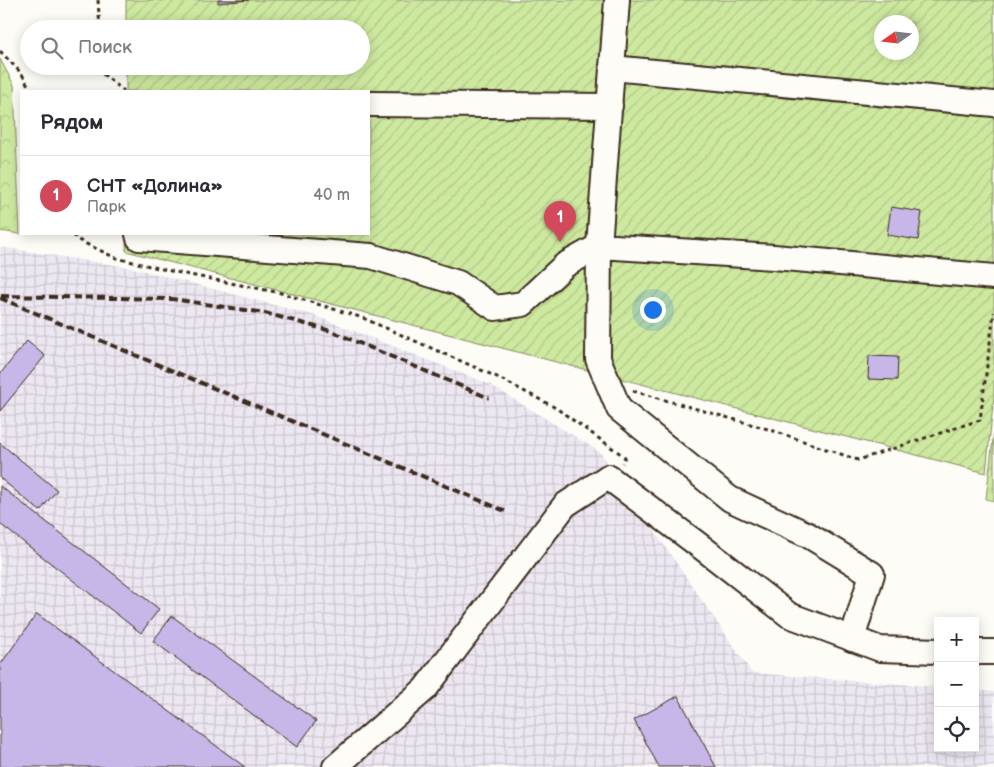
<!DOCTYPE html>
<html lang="ru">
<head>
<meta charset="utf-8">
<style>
  :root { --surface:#fff; --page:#f2f2f3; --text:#2b2b33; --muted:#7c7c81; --line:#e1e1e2; --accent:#d1495b }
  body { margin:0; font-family:"Balsamiq Sans",sans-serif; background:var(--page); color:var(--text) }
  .controls { position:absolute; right:15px; bottom:15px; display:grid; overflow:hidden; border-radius:0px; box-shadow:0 2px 12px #0003 }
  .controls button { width:45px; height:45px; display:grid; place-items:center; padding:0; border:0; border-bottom:1px solid var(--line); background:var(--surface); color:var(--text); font:25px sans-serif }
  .compass { position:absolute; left:874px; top:15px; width:45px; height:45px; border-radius:50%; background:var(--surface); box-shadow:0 2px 12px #0003; rotate:256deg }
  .you { position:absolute; left:652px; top:309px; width:18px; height:18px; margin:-12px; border:4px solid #fff; border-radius:50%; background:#1a73e8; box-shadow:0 0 0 8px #1a73e833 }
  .badge { display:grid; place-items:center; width:32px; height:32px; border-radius:50%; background:var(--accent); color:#fff; font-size:16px; font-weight:700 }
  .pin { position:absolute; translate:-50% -41px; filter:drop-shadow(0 1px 2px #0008) }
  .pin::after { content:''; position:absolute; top:26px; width:18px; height:15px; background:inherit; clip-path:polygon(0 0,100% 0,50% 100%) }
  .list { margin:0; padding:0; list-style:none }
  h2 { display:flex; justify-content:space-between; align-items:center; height:65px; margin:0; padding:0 20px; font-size:21px }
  h2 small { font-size:16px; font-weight:400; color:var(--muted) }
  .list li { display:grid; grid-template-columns:32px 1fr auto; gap:15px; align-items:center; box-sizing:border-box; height:80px; padding:0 20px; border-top:1px solid var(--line) }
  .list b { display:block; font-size:19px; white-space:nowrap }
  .list p { margin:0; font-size:16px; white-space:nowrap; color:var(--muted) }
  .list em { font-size:16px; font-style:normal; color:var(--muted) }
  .icon { flex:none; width:28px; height:28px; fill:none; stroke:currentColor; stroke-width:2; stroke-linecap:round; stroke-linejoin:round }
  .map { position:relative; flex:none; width:994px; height:767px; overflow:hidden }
  .search { position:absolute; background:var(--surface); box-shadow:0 2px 12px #0003; left:20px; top:20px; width:350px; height:55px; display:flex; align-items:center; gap:12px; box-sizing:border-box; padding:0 18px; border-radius:28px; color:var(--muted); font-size:19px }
  .panel { position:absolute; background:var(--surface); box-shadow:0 2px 12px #0003; left:20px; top:90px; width:350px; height:145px; border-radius:0px }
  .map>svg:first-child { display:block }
  .industrial { fill:url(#industrial-grid) }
  .forest { fill:url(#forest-crowns); stroke:#84895e }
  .garden { fill:url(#garden-furrows); stroke:#84895e; fill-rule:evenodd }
  .building { fill:#c7b7e8; stroke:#3b2a1e }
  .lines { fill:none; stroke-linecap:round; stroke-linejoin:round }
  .minor-casing { stroke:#3b2a1e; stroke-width:28 }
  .path { stroke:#3b2a1e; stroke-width:3; stroke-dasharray:4 4; stroke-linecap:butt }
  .minor { stroke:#fdfcf7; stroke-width:24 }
  .rail { stroke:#3b2a1e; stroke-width:4; stroke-dasharray:8 4; stroke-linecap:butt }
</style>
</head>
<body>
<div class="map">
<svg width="994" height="767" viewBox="0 0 994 767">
  <defs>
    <pattern id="industrial-grid" width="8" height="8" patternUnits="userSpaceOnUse" patternTransform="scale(1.25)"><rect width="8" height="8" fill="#ede7f2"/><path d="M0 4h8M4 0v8" fill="none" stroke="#ccc6cf"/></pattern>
    <pattern id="forest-crowns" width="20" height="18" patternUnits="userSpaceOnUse" patternTransform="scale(1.25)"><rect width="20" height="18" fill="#cde89f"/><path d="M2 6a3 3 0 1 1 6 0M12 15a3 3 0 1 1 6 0" fill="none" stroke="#b1c788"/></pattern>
    <pattern id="garden-furrows" width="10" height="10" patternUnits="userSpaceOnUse" patternTransform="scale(1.25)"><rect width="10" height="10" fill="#cde89f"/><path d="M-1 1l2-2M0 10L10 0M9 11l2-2" fill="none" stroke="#b1c788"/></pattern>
  </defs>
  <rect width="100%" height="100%" fill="#fdfcf7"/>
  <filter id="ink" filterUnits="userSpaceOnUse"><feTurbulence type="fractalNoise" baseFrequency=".02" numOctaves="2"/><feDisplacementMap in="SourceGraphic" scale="10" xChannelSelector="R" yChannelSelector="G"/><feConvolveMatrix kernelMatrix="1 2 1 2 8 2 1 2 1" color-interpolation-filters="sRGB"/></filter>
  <g filter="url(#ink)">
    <polygon class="industrial" points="0,247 133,268 316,316 489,384 600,452 752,673 938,687 938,748 975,748 975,690 994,692 994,767 0,767"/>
    <g class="forest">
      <polygon points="0,59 14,85 20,234 0,231"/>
      <polygon points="994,431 994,501 986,499"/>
    </g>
    <path class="garden" d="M126 0H994V395L986 473 126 251V234H369V91H126V66H361V29H126ZM882 22H912V52H882Z"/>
    <g class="building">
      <polygon points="218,0 249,0 218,3"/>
      <polygon points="891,207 922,212 918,240 887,235"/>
      <polygon points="27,341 45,356 0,411 0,374"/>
      <polygon points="869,356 898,357 897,380 868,379"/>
      <polygon points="0,443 57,490 40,511 0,478"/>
      <polygon points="0,486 159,609 141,633 0,524"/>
      <polygon points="37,614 245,767 0,767 0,665"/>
      <polygon points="172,616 316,721 297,747 153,641"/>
      <polygon points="678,696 716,767 659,767 634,720"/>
    </g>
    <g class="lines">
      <g class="minor-casing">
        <g id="minor">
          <polyline points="617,0 599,246 774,257 994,277"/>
          <polyline points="612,68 994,104"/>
          <polyline points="369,104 610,106"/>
          <polyline points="138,234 139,238 371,256 458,283 495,308 523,304 565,265 599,246 598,359 619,409 730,499 808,535 872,574 852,639"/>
          <polyline points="975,652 994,652"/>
          <polyline points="335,767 425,689 565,505 608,477 704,549 789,615 880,649 938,651"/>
        </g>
      </g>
      <g class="path">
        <polyline points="98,0 100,29"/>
        <polyline points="0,51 22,74 31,91"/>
        <polyline points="102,66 103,74 124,91"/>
        <polyline points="74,234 76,239 116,258 175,272 281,293 363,318 497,377 556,408 625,457 622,463"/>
        <polyline points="633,391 768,429 858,460 980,420 994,312"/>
      </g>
      <use href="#minor" class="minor"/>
      <g class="rail">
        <polyline points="1,296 172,299 265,313 331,331 489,398"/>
        <polyline points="0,298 505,511"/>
      </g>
    </g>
  </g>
</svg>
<div class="controls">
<button>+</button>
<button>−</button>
<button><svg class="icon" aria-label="locate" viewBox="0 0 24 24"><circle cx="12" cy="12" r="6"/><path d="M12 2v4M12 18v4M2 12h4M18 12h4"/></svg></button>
</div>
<svg class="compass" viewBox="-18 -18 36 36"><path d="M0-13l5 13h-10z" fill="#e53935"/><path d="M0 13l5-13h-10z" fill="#7c7c81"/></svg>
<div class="you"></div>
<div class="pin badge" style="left:560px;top:242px">1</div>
<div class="search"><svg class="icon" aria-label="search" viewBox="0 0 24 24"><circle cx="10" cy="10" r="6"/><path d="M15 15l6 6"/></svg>Поиск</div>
<section class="panel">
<h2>Рядом<small></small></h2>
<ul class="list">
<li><span class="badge">1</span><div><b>СНТ «Долина»</b><p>Парк</p></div><em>40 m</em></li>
</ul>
</section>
</div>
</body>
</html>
